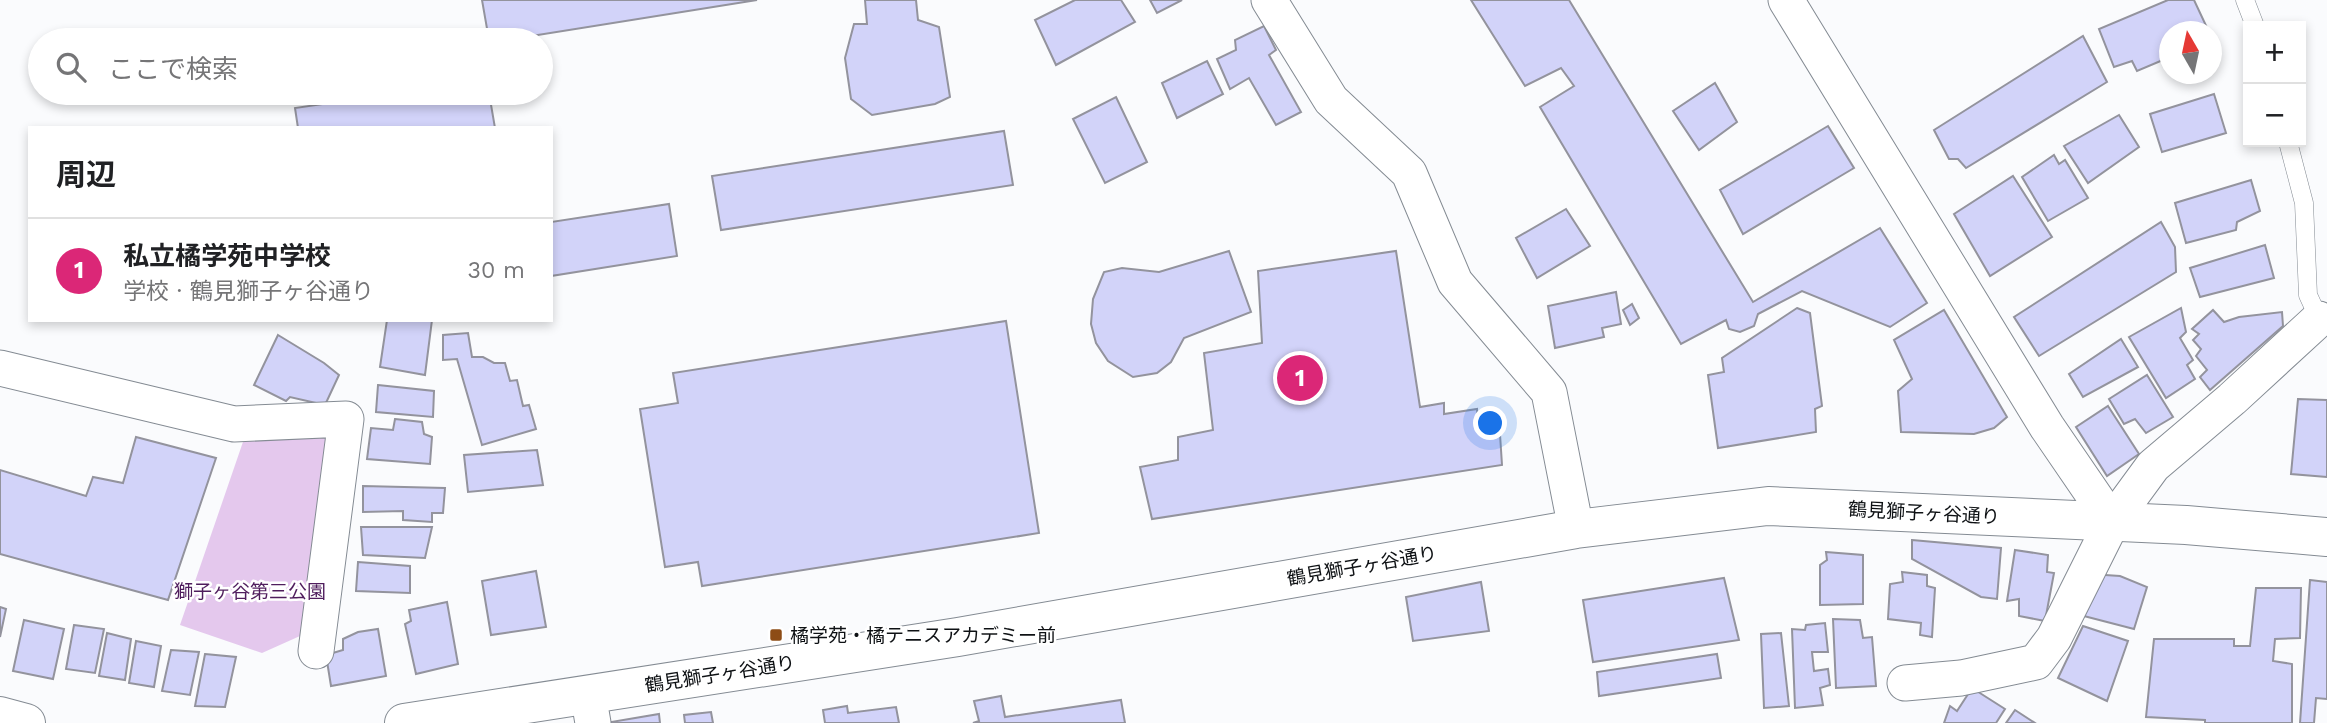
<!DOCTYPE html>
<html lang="ja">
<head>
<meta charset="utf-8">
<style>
  :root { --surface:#fff; --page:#f2f2f2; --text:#202124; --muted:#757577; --line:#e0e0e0; --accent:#db2777 }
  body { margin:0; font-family:"Work Sans","Noto Sans JP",sans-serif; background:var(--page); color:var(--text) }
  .controls { position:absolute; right:21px; top:21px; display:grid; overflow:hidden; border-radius:0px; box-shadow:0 4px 10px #0003 }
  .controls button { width:63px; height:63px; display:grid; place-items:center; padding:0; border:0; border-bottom:2px solid var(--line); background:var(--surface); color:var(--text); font:35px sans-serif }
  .compass { position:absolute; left:2159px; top:21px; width:63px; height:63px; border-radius:50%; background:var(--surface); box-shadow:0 4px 10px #0003; rotate:351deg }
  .you { position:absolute; left:1491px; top:424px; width:24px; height:24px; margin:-18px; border:5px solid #fff; border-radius:50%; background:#1a73e8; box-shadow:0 0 0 10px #1a73e833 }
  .badge { display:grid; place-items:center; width:46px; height:46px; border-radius:50%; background:var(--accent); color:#fff; font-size:23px; font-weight:700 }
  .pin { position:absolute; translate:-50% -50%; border:4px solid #fff; box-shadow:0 2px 7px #0006 }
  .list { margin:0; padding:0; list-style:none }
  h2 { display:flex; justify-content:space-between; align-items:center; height:91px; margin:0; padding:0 28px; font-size:30px }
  h2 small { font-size:23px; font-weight:400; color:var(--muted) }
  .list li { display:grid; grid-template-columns:46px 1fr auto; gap:21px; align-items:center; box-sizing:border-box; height:105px; padding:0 28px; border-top:2px solid var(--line) }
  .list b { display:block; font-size:26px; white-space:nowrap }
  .list p { margin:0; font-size:23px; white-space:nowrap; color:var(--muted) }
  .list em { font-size:23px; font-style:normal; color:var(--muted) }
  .icon { flex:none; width:38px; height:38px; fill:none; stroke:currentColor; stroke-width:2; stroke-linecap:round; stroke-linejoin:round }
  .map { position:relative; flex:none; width:2327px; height:723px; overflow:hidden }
  .search { position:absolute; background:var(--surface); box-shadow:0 4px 10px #0003; left:28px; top:28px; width:525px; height:77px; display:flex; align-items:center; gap:18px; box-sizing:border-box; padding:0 24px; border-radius:38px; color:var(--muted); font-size:26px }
  .panel { position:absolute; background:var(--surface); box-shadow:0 4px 10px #0003; left:28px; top:126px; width:525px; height:196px; border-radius:0px }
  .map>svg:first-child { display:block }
  .green { fill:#e4c8ed }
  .building { fill:#d2d3f9; stroke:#93939d; stroke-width:2 }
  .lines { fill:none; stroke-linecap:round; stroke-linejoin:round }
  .service-casing { stroke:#848b93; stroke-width:19 }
  .minor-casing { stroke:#848b93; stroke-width:37 }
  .tertiary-casing { stroke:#848b93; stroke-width:40 }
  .service { stroke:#fff; stroke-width:18 }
  .minor { stroke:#fff; stroke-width:35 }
  .tertiary { stroke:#fff; stroke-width:38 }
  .poi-dot { fill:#8d4c16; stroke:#fff; stroke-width:2.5 }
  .labels { text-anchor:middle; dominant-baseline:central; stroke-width:5; stroke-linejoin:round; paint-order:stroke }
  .street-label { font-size:19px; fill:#0e1114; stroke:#fff }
  .park-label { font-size:19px; fill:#4f1d5d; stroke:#fff }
  .poi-label { font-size:19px; fill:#0e1114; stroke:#fff; text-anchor:start }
</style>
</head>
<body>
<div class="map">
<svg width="2327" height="723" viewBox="0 0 2327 723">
  <rect width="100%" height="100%" fill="#fafbfd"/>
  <polygon class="green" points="326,435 300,636 262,653 180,625 244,439"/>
  <g class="building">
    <polygon points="482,0 757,0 506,40 489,40"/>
    <polygon points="865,0 916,0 918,20 939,27 950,97 935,104 872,115 851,99 845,58 854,24 867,24"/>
    <polygon points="1075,0 1121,0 1135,22 1056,65 1035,20"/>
    <polygon points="1150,0 1182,0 1157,13"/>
    <polygon points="1471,0 1569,0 1753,302 1880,228 1927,303 1890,327 1802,291 1758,314 1754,326 1740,332 1729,329 1726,320 1681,344 1540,107 1574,86 1561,68 1525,86"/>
    <polygon points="2168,0 2194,0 2209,32 2170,32 2170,57 2137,71 2132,61 2114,67 2099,29"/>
    <polygon points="1264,26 1276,50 1269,55 1301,112 1276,125 1249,78 1230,89 1217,59 1236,50 1235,40"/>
    <polygon points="2083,36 2107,82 1966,168 1958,159 1949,159 1934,130"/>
    <polygon points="1207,61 1223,94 1177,118 1162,83"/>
    <polygon points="1715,83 1737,122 1699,150 1673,111"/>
    <polygon points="398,93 489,93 495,128 298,128 295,108"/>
    <polygon points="2214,94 2226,133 2162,152 2150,114"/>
    <polygon points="1116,97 1147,162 1105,183 1073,119"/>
    <polygon points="2119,115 2139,147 2088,183 2064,146"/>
    <polygon points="1828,126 1854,168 1743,234 1720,190"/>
    <polygon points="1004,131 1013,185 721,230 712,176"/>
    <polygon points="2054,155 2059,164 2065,160 2088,198 2048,221 2022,177"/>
    <polygon points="2013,176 2052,237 1990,276 1954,214"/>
    <polygon points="2251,180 2260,211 2237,222 2236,230 2186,243 2175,203"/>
    <polygon points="669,204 677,256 551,276 551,222"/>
    <polygon points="1566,209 1590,246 1537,278 1516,238"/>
    <polygon points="2161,222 2175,247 2176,272 2039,356 2014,317"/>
    <polygon points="2265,245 2274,278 2200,297 2190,268"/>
    <polygon points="1229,251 1251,312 1184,338 1171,362 1157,373 1133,377 1108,361 1096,343 1091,324 1093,299 1104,272 1122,268 1159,272"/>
    <polygon points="1396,251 1420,407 1444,403 1444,414 1477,409 1478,424 1499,419 1502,465 1152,519 1140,467 1178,460 1178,437 1213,430 1204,353 1262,343 1258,271"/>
    <polygon points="1616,292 1621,324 1602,328 1604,337 1555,348 1548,306"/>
    <polygon points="1632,304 1639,318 1630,325 1623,310"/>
    <polygon points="1797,308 1810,313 1822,406 1815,409 1816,432 1718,448 1708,375 1724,372 1722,358"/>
    <polygon points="2181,308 2186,332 2180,338 2193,360 2187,365 2195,379 2166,398 2129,337"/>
    <polygon points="1944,310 2007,417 1994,428 1974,434 1901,432 1898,391 1912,379 1894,340"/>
    <polygon points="2213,310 2224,322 2239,317 2282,312 2283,326 2210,390 2200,377 2207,370 2196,356 2201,349 2193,340 2199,334 2192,329"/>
    <polygon points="387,320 432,320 425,375 380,367"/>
    <polygon points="1006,321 1039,533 702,586 698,562 665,567 640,409 678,403 673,373"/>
    <polygon points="468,333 472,357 483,357 494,363 505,363 510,381 517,380 523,406 529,405 536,429 482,445 457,359 443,360 443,335"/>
    <polygon points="278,335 324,363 339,375 325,405 290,397 286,401 254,385"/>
    <polygon points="2121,339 2138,367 2083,397 2069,374"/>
    <polygon points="2147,375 2173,417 2146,433 2135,419 2124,424 2109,399"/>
    <polygon points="378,385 434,391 433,417 376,412"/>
    <polygon points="2298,399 2327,400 2327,477 2291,474"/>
    <polygon points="2108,406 2139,454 2107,476 2076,427"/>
    <polygon points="395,419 422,422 424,434 432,437 430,464 367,459 371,428 393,430"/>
    <polygon points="136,437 216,458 168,600 0,554 0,470 86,496 93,477 123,483"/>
    <polygon points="537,450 543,485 468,492 464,455"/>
    <polygon points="363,486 445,488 443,513 432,513 432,522 403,520 403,511 363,512"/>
    <polygon points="361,527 432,527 425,558 363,555"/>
    <polygon points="1912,540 2001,548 1997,599 1981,597 1912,559"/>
    <polygon points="2015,550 2048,555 2047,572 2054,573 2045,621 2019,616 2019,599 2007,601"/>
    <polygon points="1826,552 1863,555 1863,604 1820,605 1820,565 1827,560"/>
    <polygon points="358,562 410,566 410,593 356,591"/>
    <polygon points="536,571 546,627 491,635 482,581"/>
    <polygon points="1902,572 1927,575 1927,586 1935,588 1932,637 1920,635 1921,623 1888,619 1890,584 1903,582"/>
    <polygon points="2090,574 2120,576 2147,587 2134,629 2080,615"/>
    <polygon points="1724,578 1739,640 1593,662 1583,600"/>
    <polygon points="2310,580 2327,582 2327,699 2316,698 2314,723 2300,723"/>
    <polygon points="1481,582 1489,631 1413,641 1406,597"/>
    <polygon points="2256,588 2301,588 2300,638 2275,639 2273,661 2292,664 2292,723 2205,723 2205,720 2146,717 2154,639 2234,639 2234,646 2250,646"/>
    <polygon points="447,602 458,664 416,674 405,624 411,621 409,610"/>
    <polygon points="0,607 6,609 0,637"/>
    <polygon points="1833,619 1860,620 1863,638 1872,637 1876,686 1836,688"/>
    <polygon points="24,620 64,629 53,679 13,671"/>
    <polygon points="1825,623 1828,652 1812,652 1814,671 1828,669 1830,685 1820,688 1823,705 1795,708 1792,629 1805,630 1806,625"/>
    <polygon points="74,625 104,629 95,673 66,669"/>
    <polygon points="2083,626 2128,641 2107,701 2058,678"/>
    <polygon points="378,629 386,676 331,686 326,655 343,650 343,639 358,632"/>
    <polygon points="107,633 131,639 125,680 99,676"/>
    <polygon points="1781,633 1789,706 1764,708 1761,634"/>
    <polygon points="136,641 161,646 154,687 129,683"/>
    <polygon points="171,650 199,652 190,695 162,691"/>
    <polygon points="205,654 236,657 225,707 195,706"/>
    <polygon points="1717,654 1721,678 1599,696 1597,672"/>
    <polygon points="1972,688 2005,709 1996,723 1944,723 1950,706 1957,711"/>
    <polygon points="1001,696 1005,717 1121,700 1125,723 973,723 979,721 974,701"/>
    <polygon points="847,706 848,713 896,707 899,723 825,723 823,710"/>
    <polygon points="2015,710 2035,723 2006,723"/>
    <polygon points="711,712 713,723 685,723 684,715"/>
    <polygon points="659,714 660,723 611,723 611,722"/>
  </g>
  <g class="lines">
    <g class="service-casing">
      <g id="service">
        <polyline points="2245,0 2255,26"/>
        <polyline points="2288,142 2304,203 2308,295 2319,319 2324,317"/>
      </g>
    </g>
    <g class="minor-casing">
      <g id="minor">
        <polyline points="1269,0 1331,100 1409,173 1455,282 1549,392 1576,529"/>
        <polyline points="1786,0 2047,427 2112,522"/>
        <polyline points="0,368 234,424 346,419 316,651"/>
        <polyline points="1905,683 1961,678 2036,662 2054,638 2112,522 2153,466 2232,399 2319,319"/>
        <polyline points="588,694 593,723"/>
      </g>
    </g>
    <g class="tertiary-casing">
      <g id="tertiary">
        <polyline points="0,716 26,723"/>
        <polyline points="404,723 958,637 1576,529 1768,506 2186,525 2327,537"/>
      </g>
    </g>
    <use href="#service" class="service"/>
    <use href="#minor" class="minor"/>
    <use href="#tertiary" class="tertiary"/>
  </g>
  <rect class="poi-dot" x="769" y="628" width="14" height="14" rx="3.5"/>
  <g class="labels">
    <g class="street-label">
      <text transform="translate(1924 513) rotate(3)">鶴見獅子ヶ谷通り</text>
      <text transform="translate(1362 566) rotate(-10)">鶴見獅子ヶ谷通り</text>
      <text transform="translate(720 674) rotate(-9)">鶴見獅子ヶ谷通り</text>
    </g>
    <g class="park-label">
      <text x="250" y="591">獅子ヶ谷第三公園</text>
    </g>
    <g class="poi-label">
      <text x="790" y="635">橘学苑・橘テニスアカデミー前</text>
    </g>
  </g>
</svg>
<div class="controls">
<button>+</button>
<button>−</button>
</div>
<svg class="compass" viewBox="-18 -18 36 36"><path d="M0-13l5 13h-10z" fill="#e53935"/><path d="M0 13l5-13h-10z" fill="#757577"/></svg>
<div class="you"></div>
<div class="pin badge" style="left:1300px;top:378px">1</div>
<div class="search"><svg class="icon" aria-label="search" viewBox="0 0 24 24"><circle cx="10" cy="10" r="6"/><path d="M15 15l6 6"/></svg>ここで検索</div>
<section class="panel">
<h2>周辺<small></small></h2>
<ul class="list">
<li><span class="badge">1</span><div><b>私立橘学苑中学校</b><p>学校 · 鶴見獅子ヶ谷通り</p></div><em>30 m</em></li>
</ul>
</section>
</div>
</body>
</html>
